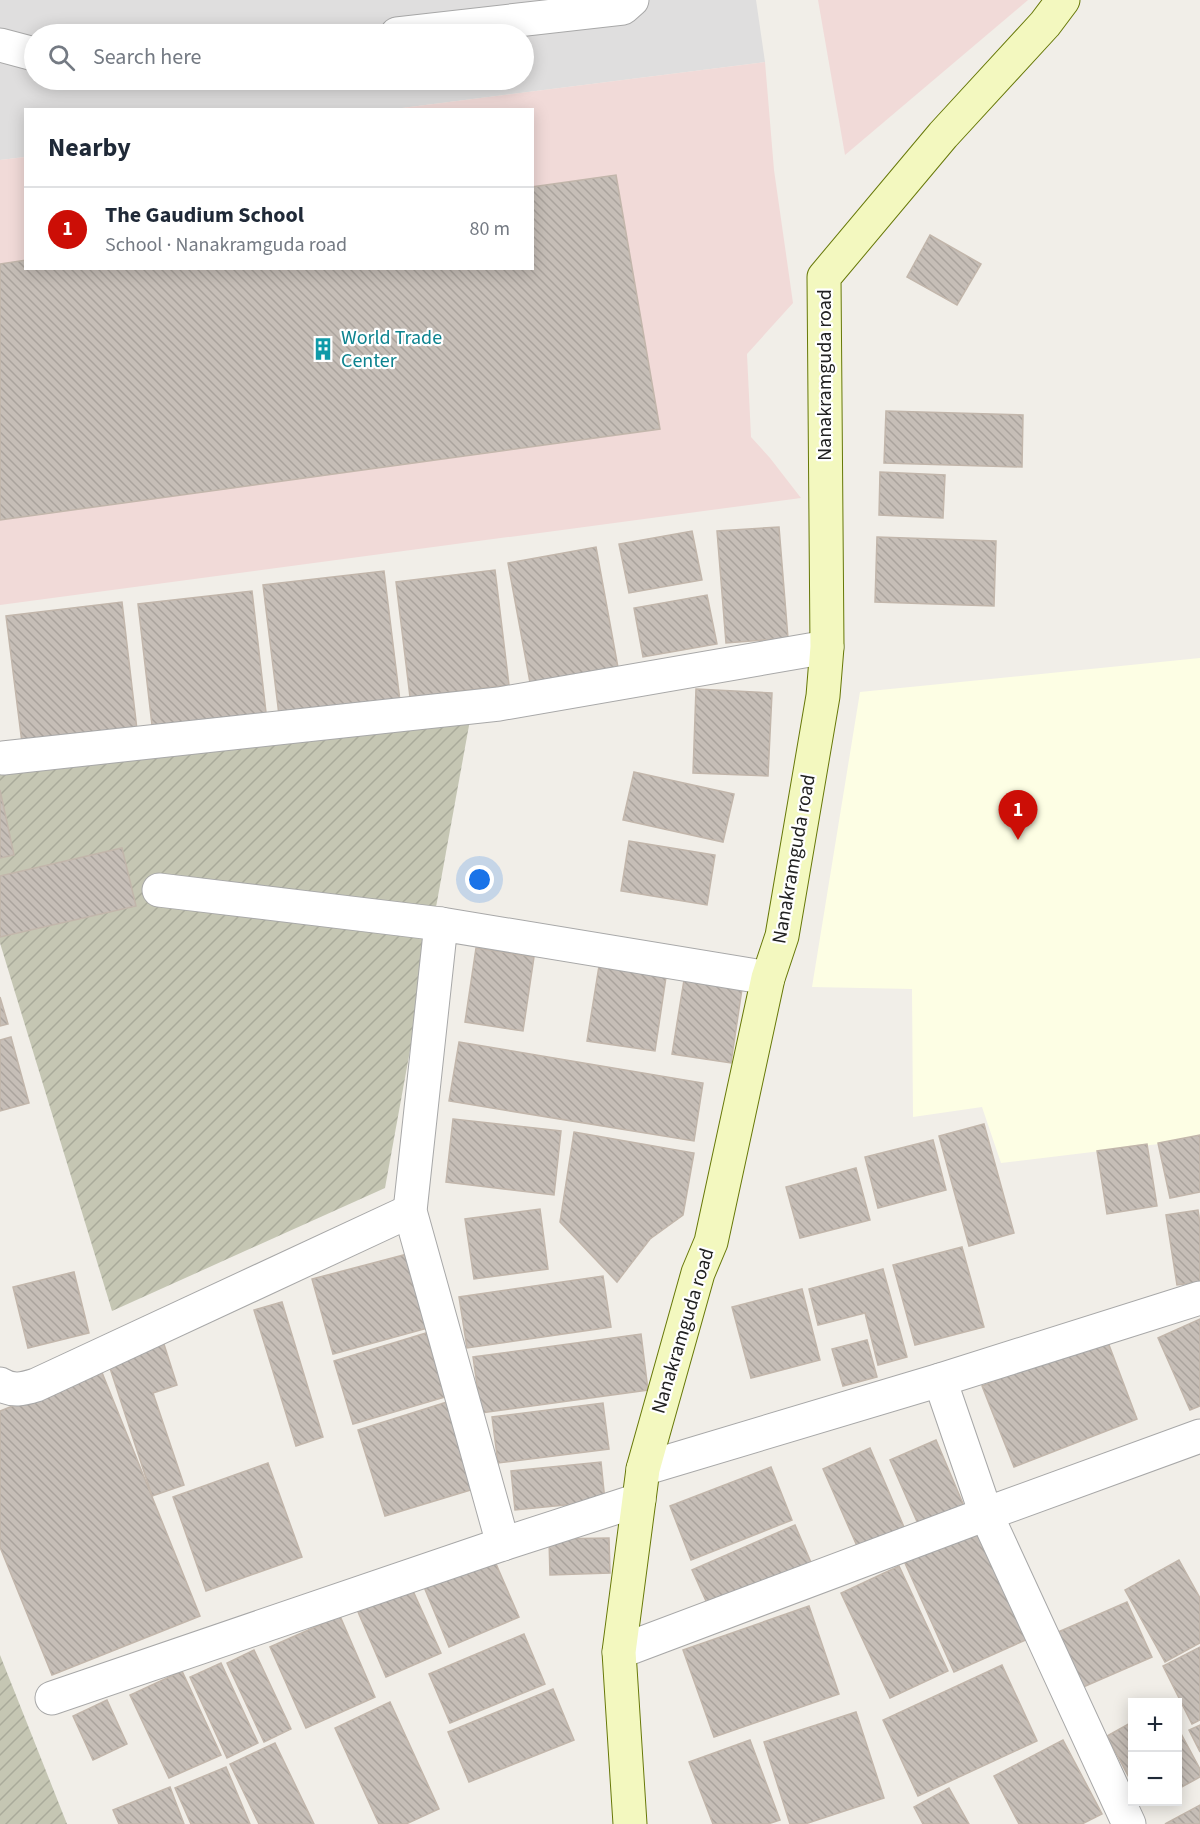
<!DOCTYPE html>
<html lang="en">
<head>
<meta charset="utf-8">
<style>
  :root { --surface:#fff; --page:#f2f2f3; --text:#1f2937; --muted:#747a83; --line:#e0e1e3; --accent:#cc0e06 }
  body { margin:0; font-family:"Source Sans 3",sans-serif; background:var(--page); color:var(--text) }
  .controls { position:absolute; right:18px; bottom:18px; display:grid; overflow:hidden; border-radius:0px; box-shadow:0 3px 15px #0003 }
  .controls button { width:54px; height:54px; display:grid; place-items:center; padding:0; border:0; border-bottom:2px solid var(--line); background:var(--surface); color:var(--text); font:30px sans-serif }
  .you { position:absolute; left:480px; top:880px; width:21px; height:21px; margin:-15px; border:4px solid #fff; border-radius:50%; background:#1a73e8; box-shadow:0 0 0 9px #1a73e833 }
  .badge { display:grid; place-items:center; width:39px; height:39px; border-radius:50%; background:var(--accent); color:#fff; font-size:20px; font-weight:700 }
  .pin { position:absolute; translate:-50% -50px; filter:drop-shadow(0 2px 3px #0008) }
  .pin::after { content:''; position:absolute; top:32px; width:21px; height:18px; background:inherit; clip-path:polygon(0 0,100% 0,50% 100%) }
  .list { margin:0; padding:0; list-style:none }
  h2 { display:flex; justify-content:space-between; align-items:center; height:78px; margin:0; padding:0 24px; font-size:26px }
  h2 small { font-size:20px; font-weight:400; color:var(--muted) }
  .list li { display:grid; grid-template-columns:39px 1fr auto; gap:18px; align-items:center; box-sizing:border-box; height:84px; padding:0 24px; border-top:2px solid var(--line) }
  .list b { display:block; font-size:22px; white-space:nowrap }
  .list p { margin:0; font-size:20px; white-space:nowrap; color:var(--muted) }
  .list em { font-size:20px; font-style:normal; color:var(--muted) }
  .icon { flex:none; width:33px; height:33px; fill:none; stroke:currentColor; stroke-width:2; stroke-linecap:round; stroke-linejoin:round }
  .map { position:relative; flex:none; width:1200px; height:1824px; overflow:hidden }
  .search { position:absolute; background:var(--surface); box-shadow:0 3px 15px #0003; left:24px; top:24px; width:510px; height:66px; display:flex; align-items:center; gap:15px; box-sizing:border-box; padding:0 21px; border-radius:33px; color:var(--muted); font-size:22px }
  .panel { position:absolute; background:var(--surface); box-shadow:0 3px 15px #0003; left:24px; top:108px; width:510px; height:162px; border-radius:0px }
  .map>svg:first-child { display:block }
  .residential { fill:#dfdede; fill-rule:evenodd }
  .commercial { fill:#f1dad8 }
  .education { fill:#fdfee4 }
  .construction { fill:url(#construction-furrows) }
  .building { fill:url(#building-back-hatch); stroke:#c2b6ab; stroke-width:1.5 }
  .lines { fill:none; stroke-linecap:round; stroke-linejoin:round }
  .street-casing { stroke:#a8a8a8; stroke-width:35 }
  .secondary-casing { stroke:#677808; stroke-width:35 }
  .street { stroke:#fff; stroke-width:33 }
  .secondary { stroke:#f3f8bf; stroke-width:33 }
  .labels { text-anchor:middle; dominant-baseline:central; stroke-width:4.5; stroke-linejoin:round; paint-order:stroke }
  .culture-label { font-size:20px; fill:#0d838f; stroke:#fff; text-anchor:start }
  .street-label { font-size:20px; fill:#212121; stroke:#fff }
</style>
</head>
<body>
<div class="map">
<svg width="1200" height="1824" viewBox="0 0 1200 1824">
  <defs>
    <pattern id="construction-furrows" width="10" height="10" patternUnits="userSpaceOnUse" patternTransform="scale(1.5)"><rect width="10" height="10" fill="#c5c6b3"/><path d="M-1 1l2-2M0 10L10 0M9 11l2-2" fill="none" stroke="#a9aa9a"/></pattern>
    <pattern id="building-back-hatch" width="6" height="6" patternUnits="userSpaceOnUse" patternTransform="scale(1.5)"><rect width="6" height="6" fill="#c6beb7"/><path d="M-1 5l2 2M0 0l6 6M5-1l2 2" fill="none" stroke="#aaa39d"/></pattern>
  </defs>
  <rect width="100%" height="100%" fill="#f1eee8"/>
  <path class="residential" d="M0 0H756L765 62 394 109 26 110 25 157 0 160ZM34 34H524V80H34Z"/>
  <g class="commercial">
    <polygon points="818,0 1028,0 845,155"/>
    <polygon points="765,62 774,170 793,303 747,354 751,437 770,458 801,498 0,605 0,160 25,157 26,268 532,268 532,110 394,109"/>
  </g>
  <polygon class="education" points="1200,658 1200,1139 1001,1163 982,1107 913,1117 912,989 812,987 860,692"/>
  <g class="construction">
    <polygon points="472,709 385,1188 112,1311 0,943 0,770"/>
    <polygon points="0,1655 67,1824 0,1824"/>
  </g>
  <g class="building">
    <polygon points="616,175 660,429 0,520 0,264 26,260 26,268 532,268 532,187"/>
    <polygon points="930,235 981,264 957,305 907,277"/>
    <polygon points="886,411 1023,415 1022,467 884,463"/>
    <polygon points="880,472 945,475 943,518 879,515"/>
    <polygon points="779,527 788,638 726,643 717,531"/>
    <polygon points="692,531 702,580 629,593 619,544"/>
    <polygon points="877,537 996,541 994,606 875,602"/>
    <polygon points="596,547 619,673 531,688 508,563"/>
    <polygon points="495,570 509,685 410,697 396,582"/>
    <polygon points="384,571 400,701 279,715 263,585"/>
    <polygon points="252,591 267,721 153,734 138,604"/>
    <polygon points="707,595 717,644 643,657 634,608"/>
    <polygon points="122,602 138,738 23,751 6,616"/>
    <polygon points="696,689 772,693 768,776 693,773"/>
    <polygon points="634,772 734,794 723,842 623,820"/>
    <polygon points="0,790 14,855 0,858"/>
    <polygon points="629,841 715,855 707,905 621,891"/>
    <polygon points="122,848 136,906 0,937 0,876"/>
    <polygon points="476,948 534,957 523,1031 465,1022"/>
    <polygon points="599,966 666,977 655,1051 587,1041"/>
    <polygon points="684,980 742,989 731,1063 672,1054"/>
    <polygon points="0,997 8,1024 0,1026"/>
    <polygon points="11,1037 29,1103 0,1111 0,1040"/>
    <polygon points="459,1042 703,1083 694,1141 449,1101"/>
    <polygon points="453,1119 561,1131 554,1195 446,1182"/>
    <polygon points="984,1124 1014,1233 969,1246 939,1136"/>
    <polygon points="574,1132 694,1153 683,1215 650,1239 617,1282 560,1222"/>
    <polygon points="1200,1135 1200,1192 1170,1198 1158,1143"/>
    <polygon points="933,1140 946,1190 878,1208 865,1157"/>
    <polygon points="1147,1144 1157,1206 1107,1214 1097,1151"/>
    <polygon points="856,1168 870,1220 800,1238 786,1187"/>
    <polygon points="540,1209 548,1269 474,1279 465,1219"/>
    <polygon points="1198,1210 1200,1223 1200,1282 1177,1285 1166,1215"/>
    <polygon points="962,1247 984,1327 915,1345 893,1265"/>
    <polygon points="415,1252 435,1326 333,1354 312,1279"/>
    <polygon points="883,1269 907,1357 878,1365 865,1313 818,1325 809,1289"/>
    <polygon points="74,1272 89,1333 28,1348 13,1287"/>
    <polygon points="603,1276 611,1327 467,1348 459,1297"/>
    <polygon points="802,1289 820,1360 751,1378 732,1307"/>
    <polygon points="282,1302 323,1437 296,1446 254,1310"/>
    <polygon points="1200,1319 1200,1406 1190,1410 1158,1338"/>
    <polygon points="426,1333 445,1397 353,1424 334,1361"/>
    <polygon points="641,1334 648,1390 481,1413 473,1357"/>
    <polygon points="1106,1337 1137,1419 1014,1467 982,1386"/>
    <polygon points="162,1338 177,1385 153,1393 184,1485 152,1496 106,1356"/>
    <polygon points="867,1340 877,1377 843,1386 832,1349"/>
    <polygon points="101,1370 200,1616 52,1675 0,1547 0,1411"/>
    <polygon points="447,1402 474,1489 385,1516 358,1430"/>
    <polygon points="603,1403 609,1449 498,1463 492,1417"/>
    <polygon points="936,1440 964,1506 919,1526 890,1460"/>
    <polygon points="870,1448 907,1534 861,1555 823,1469"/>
    <polygon points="601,1462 605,1501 515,1510 511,1471"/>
    <polygon points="268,1463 302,1557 206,1591 173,1497"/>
    <polygon points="771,1467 792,1520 691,1560 670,1506"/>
    <polygon points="795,1525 813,1567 711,1612 692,1570"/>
    <polygon points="980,1527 1030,1638 954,1672 904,1561"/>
    <polygon points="609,1538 610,1573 550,1575 549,1539"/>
    <polygon points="493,1557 519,1617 449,1647 424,1587"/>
    <polygon points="1179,1560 1200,1598 1200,1643 1165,1662 1125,1590"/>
    <polygon points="899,1566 948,1671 890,1698 841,1593"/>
    <polygon points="409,1582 441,1653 386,1677 355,1605"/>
    <polygon points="1127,1602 1152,1657 1081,1688 1056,1633"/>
    <polygon points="809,1606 839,1694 714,1737 683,1650"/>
    <polygon points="340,1616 375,1697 306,1728 270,1647"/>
    <polygon points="524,1634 545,1684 450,1723 429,1674"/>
    <polygon points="1200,1647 1200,1720 1192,1724 1163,1666"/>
    <polygon points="254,1650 291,1729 264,1742 227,1663"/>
    <polygon points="221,1663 258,1743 227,1758 190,1677"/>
    <polygon points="1002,1665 1037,1741 918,1796 883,1720"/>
    <polygon points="182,1671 221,1755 169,1778 130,1695"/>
    <polygon points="553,1689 574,1740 469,1782 448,1732"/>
    <polygon points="107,1700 127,1744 93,1760 73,1716"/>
    <polygon points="390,1702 439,1809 406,1824 379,1824 335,1728"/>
    <polygon points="856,1712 884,1798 805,1824 790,1824 764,1742"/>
    <polygon points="1132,1722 1132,1783 1107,1736"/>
    <polygon points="1200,1725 1200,1752 1189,1730"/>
    <polygon points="1178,1728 1200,1769 1200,1777 1178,1789"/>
    <polygon points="750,1740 780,1820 768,1824 713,1824 689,1762"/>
    <polygon points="1063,1740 1102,1814 1082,1824 1019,1824 994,1776"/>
    <polygon points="275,1743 314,1824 259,1824 230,1764"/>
    <polygon points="226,1767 250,1824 191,1824 175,1788"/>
    <polygon points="170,1787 184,1824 119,1824 113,1810"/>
    <polygon points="949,1788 969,1824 923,1824 914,1807"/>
    <polygon points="1200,1805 1200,1824 1165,1824"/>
  </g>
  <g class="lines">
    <g class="street-casing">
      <g id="street">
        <polyline points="397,34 623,8 632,0"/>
        <polyline points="0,45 34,54"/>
        <polyline points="3,758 499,704 827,647"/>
        <polyline points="159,890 441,924"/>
        <polyline points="940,1380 986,1514 1129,1824"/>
        <path d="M0 1384C13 1392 23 1389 36 1385L410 1211"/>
        <polyline points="643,1469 940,1380 1200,1298"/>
        <polyline points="503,1544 410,1211 441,924 768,978"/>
        <polyline points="619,1652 986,1514 1200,1436"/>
        <polyline points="52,1698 503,1544 639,1500"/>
      </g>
    </g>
    <g class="secondary-casing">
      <polyline id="secondary" points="630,1824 619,1652 643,1469 698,1273 711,1242 768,978 782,936 823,696 827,647 824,277 943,135 1045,24 1063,0"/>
    </g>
    <use href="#street" class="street"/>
    <use href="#secondary" class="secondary"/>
  </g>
  <defs>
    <g id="building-bare" transform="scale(1.8)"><path d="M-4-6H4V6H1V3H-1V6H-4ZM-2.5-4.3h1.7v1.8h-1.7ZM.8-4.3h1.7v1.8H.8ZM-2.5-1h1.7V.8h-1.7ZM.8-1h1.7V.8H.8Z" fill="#0f9aa8" stroke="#fff" stroke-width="2.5" paint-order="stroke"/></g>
  </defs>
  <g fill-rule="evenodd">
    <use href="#building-bare" x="323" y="349"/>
  </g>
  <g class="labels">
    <g class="culture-label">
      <text x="341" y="338">World Trade<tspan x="341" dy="23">Center</tspan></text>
    </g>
    <g class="street-label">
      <text transform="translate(825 375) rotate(-90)">Nanakramguda road</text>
      <text transform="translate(794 859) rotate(-80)">Nanakramguda road</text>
      <text transform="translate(683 1331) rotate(-73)">Nanakramguda road</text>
    </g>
  </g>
</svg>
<div class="controls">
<button>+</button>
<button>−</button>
</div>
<div class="you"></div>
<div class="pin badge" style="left:1018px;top:840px">1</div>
<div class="search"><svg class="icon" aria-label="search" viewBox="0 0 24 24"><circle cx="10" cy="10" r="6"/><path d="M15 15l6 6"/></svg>Search here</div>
<section class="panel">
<h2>Nearby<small></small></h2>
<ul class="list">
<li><span class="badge">1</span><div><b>The Gaudium School</b><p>School · Nanakramguda road</p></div><em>80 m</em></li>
</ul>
</section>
</div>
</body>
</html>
